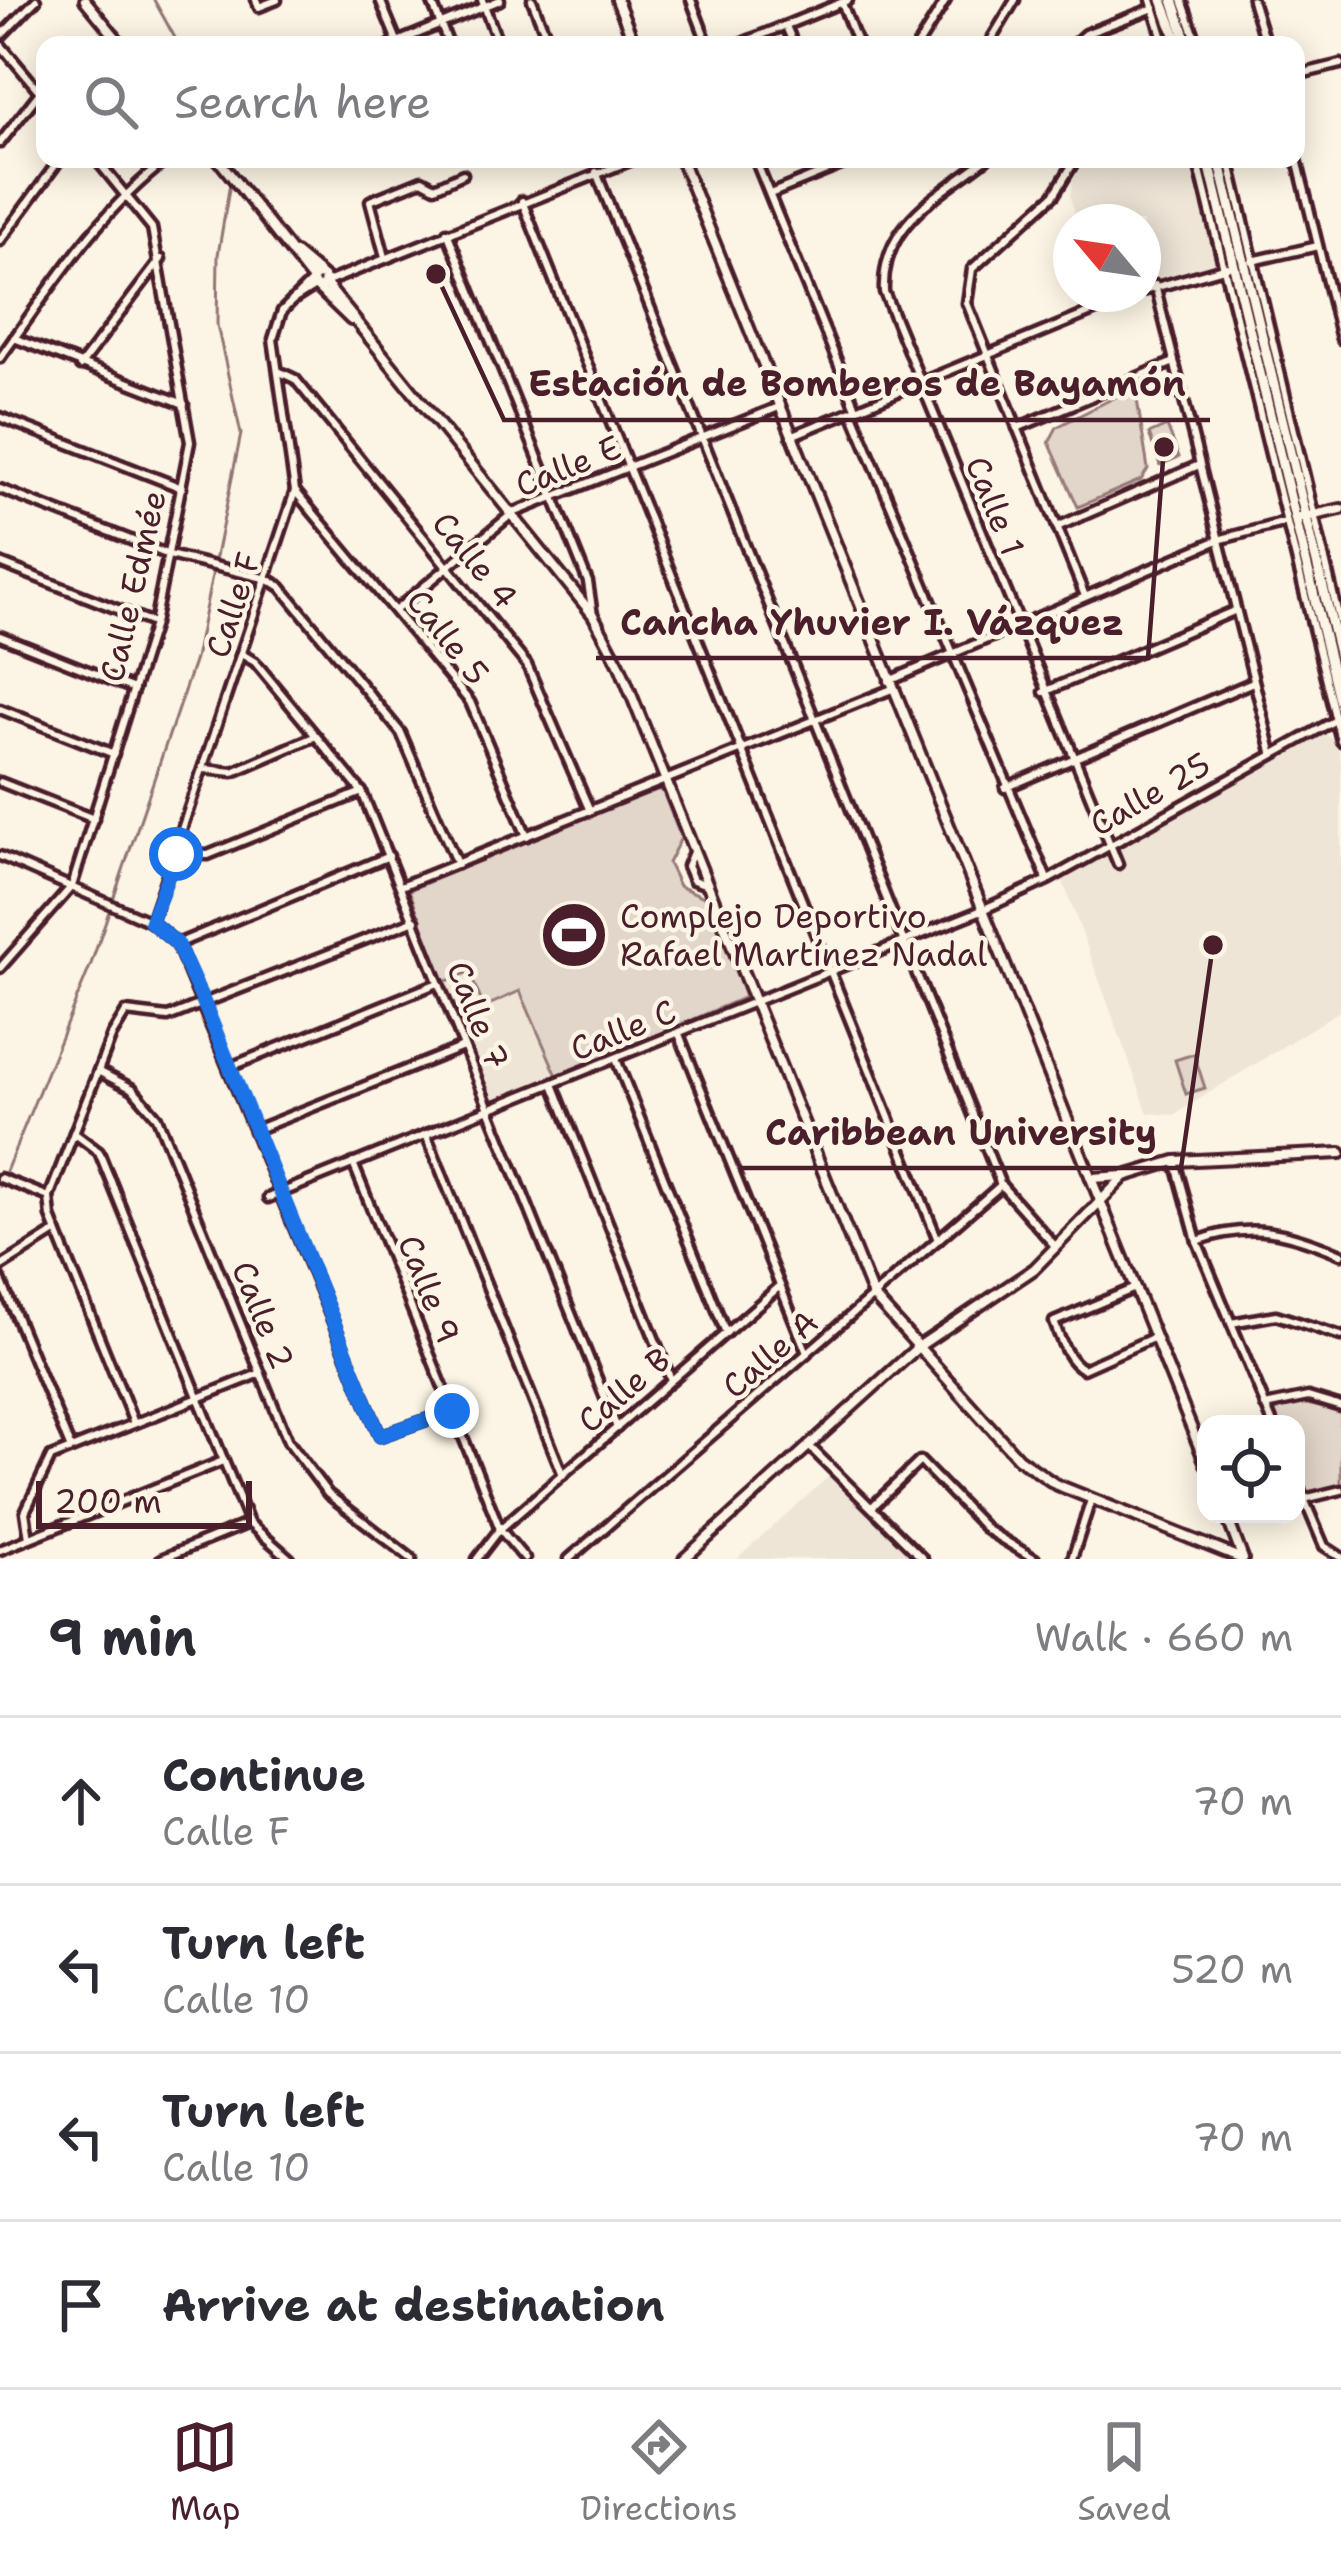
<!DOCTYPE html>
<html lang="en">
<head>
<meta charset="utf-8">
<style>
  :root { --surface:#fff; --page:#f2f2f3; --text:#2b2b33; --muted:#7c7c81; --line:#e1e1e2; --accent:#4a1f2b }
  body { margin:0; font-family:"Shantell Sans",sans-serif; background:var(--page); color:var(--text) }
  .controls { position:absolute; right:36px; bottom:36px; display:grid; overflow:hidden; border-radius:24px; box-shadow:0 6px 30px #0003 }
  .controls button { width:108px; height:108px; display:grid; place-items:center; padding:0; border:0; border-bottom:3px solid var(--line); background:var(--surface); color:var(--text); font:60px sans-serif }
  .compass { position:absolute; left:1053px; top:204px; width:108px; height:108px; border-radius:50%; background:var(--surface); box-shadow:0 6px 30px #0003; rotate:299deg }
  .scale { position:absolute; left:36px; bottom:30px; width:216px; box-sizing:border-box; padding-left:12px; border:6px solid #4a1f2b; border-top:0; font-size:33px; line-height:42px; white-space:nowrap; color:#4a1f2b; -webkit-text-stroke:9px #fcf5e5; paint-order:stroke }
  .stop { position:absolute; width:36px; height:36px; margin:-27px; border:9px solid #1a73e8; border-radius:50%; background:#fff }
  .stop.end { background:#1a73e8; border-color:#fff; box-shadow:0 3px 12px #0008 }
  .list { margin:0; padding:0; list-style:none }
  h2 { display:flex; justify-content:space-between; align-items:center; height:156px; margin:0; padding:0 48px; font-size:51px }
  h2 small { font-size:39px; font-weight:400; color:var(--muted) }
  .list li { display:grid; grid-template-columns:78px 1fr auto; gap:36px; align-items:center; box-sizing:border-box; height:168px; padding:0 48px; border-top:3px solid var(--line) }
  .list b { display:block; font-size:45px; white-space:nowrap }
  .list p { margin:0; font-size:39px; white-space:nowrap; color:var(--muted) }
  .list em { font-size:39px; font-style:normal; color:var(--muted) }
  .icon { flex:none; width:66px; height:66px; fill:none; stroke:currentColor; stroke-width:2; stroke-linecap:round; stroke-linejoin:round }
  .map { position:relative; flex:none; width:1341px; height:1559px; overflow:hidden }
  .search { position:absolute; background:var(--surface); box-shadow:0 6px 30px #0003; left:36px; right:36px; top:36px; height:132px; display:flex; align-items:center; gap:30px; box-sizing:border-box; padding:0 42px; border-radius:24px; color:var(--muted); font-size:45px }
  .sheet { height:828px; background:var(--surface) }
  nav { display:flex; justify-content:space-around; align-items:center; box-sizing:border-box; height:168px; border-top:3px solid var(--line); background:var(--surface); font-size:33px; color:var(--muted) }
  nav a { display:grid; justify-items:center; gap:6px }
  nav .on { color:var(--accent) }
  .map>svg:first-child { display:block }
  .built { fill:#eee5d7 }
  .green { fill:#e2d5ca; stroke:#967a7a; stroke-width:3 }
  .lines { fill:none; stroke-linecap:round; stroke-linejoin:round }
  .stream { stroke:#917474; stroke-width:3 }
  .minor-casing { stroke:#4a1f2b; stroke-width:15 }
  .tertiary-casing { stroke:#4a1f2b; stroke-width:16 }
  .primary-casing { stroke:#4a1f2b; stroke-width:18 }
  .minor { stroke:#fcf5e5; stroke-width:6 }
  .tertiary { stroke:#fcf5e5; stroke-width:8 }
  .primary { stroke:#fcf5e5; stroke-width:9 }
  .route { stroke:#1a73e8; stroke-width:15 }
  .labels { text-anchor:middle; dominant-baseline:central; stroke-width:9; stroke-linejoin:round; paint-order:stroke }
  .street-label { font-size:33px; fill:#4a1f2b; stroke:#fcf5e5 }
  .poi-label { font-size:33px; fill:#4a1f2b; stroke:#fcf5e5; text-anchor:start }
  .leader { fill:none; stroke:#4a1f2b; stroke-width:4.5 }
  .callout-dot { fill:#4a1f2b; stroke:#fcf5e5; stroke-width:4.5 }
  .callout-label { font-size:36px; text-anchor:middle; font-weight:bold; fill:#4a1f2b; stroke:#fcf5e5; stroke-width:9; stroke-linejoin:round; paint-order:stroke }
</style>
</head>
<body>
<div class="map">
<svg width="1341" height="1559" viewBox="0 0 1341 1559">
  <rect width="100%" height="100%" fill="#fcf5e5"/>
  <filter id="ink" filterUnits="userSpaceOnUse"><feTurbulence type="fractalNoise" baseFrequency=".00833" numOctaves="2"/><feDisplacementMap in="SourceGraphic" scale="24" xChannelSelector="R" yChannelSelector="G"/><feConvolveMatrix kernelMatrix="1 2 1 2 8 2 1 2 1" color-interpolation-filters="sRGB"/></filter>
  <g filter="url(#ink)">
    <g class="built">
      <polygon points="1123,159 1192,159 1220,264 1143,287 1143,222 1077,222 1070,196 1073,180 1081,168"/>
      <polygon points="1323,731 1337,744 1341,762 1341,1010 1174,1115 1148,1113 1062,879"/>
      <polygon points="469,972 520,991 558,1078 492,1103 488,1100 444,982"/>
      <polygon points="837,1469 925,1559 737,1559"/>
    </g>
    <g class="green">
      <polygon points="1135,387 1148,469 1141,480 1078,507 1049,442 1057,427"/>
      <polygon points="1167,426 1179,457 1160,465 1149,434"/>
      <polygon points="655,788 663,792 681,838 668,863 679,886 709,899 745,997 558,1078 520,991 484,1007 469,972 444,982 409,890"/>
      <polygon points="1194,1054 1205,1088 1186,1094 1175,1060"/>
      <polygon points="1296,1402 1341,1411 1341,1487 1305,1492 1296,1469 1296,1424 1277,1424 1272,1413"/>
    </g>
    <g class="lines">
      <g class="stream">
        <polyline points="154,0 179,45"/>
        <polyline points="0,1186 91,964 195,659 241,434 217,325 218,255 234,159"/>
      </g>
      <g class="minor-casing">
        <g id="minor">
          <polyline points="256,0 259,7 277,0"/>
          <polyline points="380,0 397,41"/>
          <polyline points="431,0 449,45"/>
          <polyline points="482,0 499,45"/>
          <polyline points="532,0 550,45"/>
          <polyline points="691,0 708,45"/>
          <polyline points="1151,0 1165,45"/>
          <polyline points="1182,0 1198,45"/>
          <polyline points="1252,0 1266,45"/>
          <polyline points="842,3 858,45"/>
          <polyline points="786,26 794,45"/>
          <polyline points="0,37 36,0"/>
          <polyline points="0,44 45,98"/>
          <polyline points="390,45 500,0"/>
          <polyline points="737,45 848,0"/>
          <polyline points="918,45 946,0"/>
          <polyline points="988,45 1015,0"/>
          <polyline points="1073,45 1085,34 1154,8"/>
          <polyline points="1296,75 1341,64"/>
          <polyline points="0,143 40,92"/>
          <polyline points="1296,155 1341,339"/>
          <polyline points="755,159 857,410"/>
          <path d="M986 159C937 197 881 224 884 292L1118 864"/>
          <polyline points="1076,159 1054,195 972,269 967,303 1085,596"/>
          <polyline points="1197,159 1341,741"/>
          <polyline points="1229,159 1341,627"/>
          <polyline points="596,172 1001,1185 1055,1246"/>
          <polyline points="770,194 856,159"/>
          <polyline points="522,201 938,1240"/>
          <polyline points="447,232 588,582 593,615"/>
          <polyline points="0,241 60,159"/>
          <polyline points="385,257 370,201 422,180 435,187 463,174"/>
          <polyline points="1252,261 1318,246"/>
          <polyline points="325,283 635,159"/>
          <polyline points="1155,285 1272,752"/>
          <polyline points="1143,291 1227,267"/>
          <polyline points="293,300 315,286"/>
          <polyline points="14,338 184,404"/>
          <path d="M0 358C52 286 97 213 168 159"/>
          <polyline points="80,366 161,259"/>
          <polyline points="278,371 295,379 527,665 590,811"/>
          <polyline points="852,412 1047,879"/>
          <polyline points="0,417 182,488"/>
          <polyline points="1017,428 1174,362"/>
          <polyline points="791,436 1135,294"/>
          <polyline points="0,489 169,555 268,579 281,587 401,733 457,864"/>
          <polyline points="295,491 470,702 527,836"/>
          <polyline points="1057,527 1199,465"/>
          <polyline points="0,563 153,623"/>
          <polyline points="397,609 513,513 779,407"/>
          <polyline points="0,636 134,689"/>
          <polyline points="242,654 255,662 362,792 617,1428"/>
          <polyline points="889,681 1218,540 1286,522"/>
          <polyline points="1044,692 1234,611"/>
          <polyline points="0,709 114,754"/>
          <polyline points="204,769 233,772 316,736"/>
          <polyline points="0,782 94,819"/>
          <polyline points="1005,788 1253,682"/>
          <polyline points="694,850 687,866 693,880 707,885"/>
          <polyline points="176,854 208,855 362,792"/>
          <polyline points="0,856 151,922 177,944 380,1436 452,1411"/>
          <polyline points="401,886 892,689"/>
          <polyline points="151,922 295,491 273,339 282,311 313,280"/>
          <polyline points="177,944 389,856"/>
          <polyline points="0,968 72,886 154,624 190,442 152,228 96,159"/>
          <polyline points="679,1034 807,1353"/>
          <polyline points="616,1059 726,1333"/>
          <polyline points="230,1067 438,983"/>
          <polyline points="98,1071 133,1089 157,1117 288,1441 328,1494 412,1559"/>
          <polyline points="553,1084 671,1380"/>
          <polyline points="255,1130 463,1047"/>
          <polyline points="74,1133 99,1152 249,1523 290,1559"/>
          <polyline points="426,1134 563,1475"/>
          <polyline points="1175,1161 1197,1241 1273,1424"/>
          <polyline points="353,1163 500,1529 525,1559"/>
          <polyline points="0,1178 49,1197"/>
          <polyline points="268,1198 982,910 1048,880 1341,717"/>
          <path d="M1197 1241C1251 1221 1289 1232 1341 1254"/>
          <polyline points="0,1267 57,1231"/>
          <polyline points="0,1278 71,1449"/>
          <path d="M1135 1288 1054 1322C1060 1338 1067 1361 1083 1369L1155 1337"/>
          <polyline points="1231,1323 1276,1315 1341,1336"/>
          <polyline points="1265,1406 1308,1397 1341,1407"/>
          <polyline points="134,1423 51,1217 49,1197 112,1035 126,1012 168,1017 415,920"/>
          <polyline points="809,1446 923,1559"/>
          <polyline points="1296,1480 1324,1546 1341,1557"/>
          <polyline points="1304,1499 1341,1490"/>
          <polyline points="873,1506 920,1461 987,1530 1035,1559"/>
          <polyline points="29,1538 25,1512 51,1457 261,1373"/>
          <polyline points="0,1550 223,1461"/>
          <polyline points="161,1559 249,1523"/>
          <polyline points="477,1559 500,1529 780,1286"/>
          <polyline points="569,1559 1001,1185"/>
          <polyline points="1072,1559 1091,1500"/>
        </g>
      </g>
      <g class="tertiary-casing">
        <g id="tertiary">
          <polyline points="85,0 122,45"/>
          <polyline points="617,0 635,45"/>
          <polyline points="218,159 313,280"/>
          <polyline points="681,159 1206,1464"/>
          <polyline points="295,253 320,274"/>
          <circle cx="319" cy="281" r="6"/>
          <polyline points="325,283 593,615 619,664 873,1296 1018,1458 1055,1484 1242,1559"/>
          <polyline points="317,287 351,320"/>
          <polyline points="1296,519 1341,509"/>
          <polyline points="1092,1178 1124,1176"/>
          <polyline points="1226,1514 1243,1559"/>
          <polyline points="684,1559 918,1347 1034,1269 1125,1176 1175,1161 1341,1153"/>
        </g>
      </g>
      <g class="primary-casing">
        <g id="primary">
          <polyline points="1162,0 1179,45"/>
          <polyline points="1173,0 1188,45"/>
          <polyline points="1208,159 1341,707"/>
          <polyline points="1219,159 1341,662"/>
        </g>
      </g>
      <use href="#minor" class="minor"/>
      <use href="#tertiary" class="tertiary"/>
      <use href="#primary" class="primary"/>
    </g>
  </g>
  <g class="lines" filter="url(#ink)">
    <polyline class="route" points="176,854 151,922 177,944 204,1003 380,1436 452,1411"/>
  </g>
  <defs>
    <g id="stadium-disc" transform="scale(3.45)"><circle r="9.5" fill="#4a1f2b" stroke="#fcf5e5"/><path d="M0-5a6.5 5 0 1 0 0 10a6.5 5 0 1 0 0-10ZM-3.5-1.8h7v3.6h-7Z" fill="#fff"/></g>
  </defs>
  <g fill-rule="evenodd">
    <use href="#stadium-disc" x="574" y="935"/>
  </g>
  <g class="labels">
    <g class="street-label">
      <text transform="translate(568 466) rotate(-22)">Calle E</text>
      <text transform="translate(995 506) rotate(68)">Calle 1</text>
      <text transform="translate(475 560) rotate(51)">Calle 4</text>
      <text transform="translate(133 586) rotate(-77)">Calle Edmée</text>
      <text transform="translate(233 605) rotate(-72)">Calle F</text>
      <text transform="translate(448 637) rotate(52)">Calle 5</text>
      <text transform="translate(1150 794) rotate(-30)">Calle 25</text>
      <text transform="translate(478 1015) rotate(68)">Calle 7</text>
      <text transform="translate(623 1030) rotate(-22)">Calle C</text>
      <text transform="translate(429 1289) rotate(68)">Calle 9</text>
      <text transform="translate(263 1315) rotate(68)">Calle 2</text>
      <text transform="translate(770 1354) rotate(-41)">Calle A</text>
      <text transform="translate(624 1390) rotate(-41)">Calle B</text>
    </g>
    <g class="poi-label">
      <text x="620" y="916">Complejo Deportivo<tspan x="620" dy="38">Rafael Martínez Nadal</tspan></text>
    </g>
  </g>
  <path class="leader" d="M436 274L504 420H1210M1164 447L1148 658H596M1213 945L1181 1168H741"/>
  <g class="callout-dot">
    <circle cx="436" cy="274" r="12"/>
    <circle cx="1164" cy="447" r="12"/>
    <circle cx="1213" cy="945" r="12"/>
  </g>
  <g class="callout-label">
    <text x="857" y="396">Estación de Bomberos de Bayamón</text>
    <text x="872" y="635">Cancha Yhuvier I. Vázquez</text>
    <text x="961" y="1145">Caribbean University</text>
  </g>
</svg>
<div class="controls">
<button><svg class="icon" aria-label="locate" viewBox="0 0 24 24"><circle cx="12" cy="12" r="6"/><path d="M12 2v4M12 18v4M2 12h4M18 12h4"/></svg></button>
</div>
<svg class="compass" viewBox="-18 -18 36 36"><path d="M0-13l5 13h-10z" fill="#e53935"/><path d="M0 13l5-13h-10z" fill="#7c7c81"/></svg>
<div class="scale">200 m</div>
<div class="stop" style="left:176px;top:854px"></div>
<div class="stop end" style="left:452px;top:1411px"></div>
<div class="search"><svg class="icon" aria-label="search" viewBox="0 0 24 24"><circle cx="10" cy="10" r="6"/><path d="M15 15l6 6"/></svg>Search here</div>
</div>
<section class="sheet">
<h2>9 min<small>Walk · 660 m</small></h2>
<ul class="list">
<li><svg class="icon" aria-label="ahead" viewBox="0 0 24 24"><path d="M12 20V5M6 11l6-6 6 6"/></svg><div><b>Continue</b><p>Calle F</p></div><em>70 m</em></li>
<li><svg class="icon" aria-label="left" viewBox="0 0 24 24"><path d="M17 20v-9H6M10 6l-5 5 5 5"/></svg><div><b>Turn left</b><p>Calle 10</p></div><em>520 m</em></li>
<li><svg class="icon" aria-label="left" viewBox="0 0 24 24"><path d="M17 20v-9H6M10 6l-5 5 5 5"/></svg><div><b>Turn left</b><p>Calle 10</p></div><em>70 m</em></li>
<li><svg class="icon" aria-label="arrive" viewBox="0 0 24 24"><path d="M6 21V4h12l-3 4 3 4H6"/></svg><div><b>Arrive at destination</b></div></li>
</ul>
</section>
<nav>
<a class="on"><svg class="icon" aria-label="map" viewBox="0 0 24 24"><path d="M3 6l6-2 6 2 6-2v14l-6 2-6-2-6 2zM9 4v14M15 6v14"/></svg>Map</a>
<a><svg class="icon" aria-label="directions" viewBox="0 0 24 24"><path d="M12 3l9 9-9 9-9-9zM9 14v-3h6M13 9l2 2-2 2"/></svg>Directions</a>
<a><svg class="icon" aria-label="saved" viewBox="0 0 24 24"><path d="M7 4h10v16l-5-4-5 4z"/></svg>Saved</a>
</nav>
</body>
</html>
